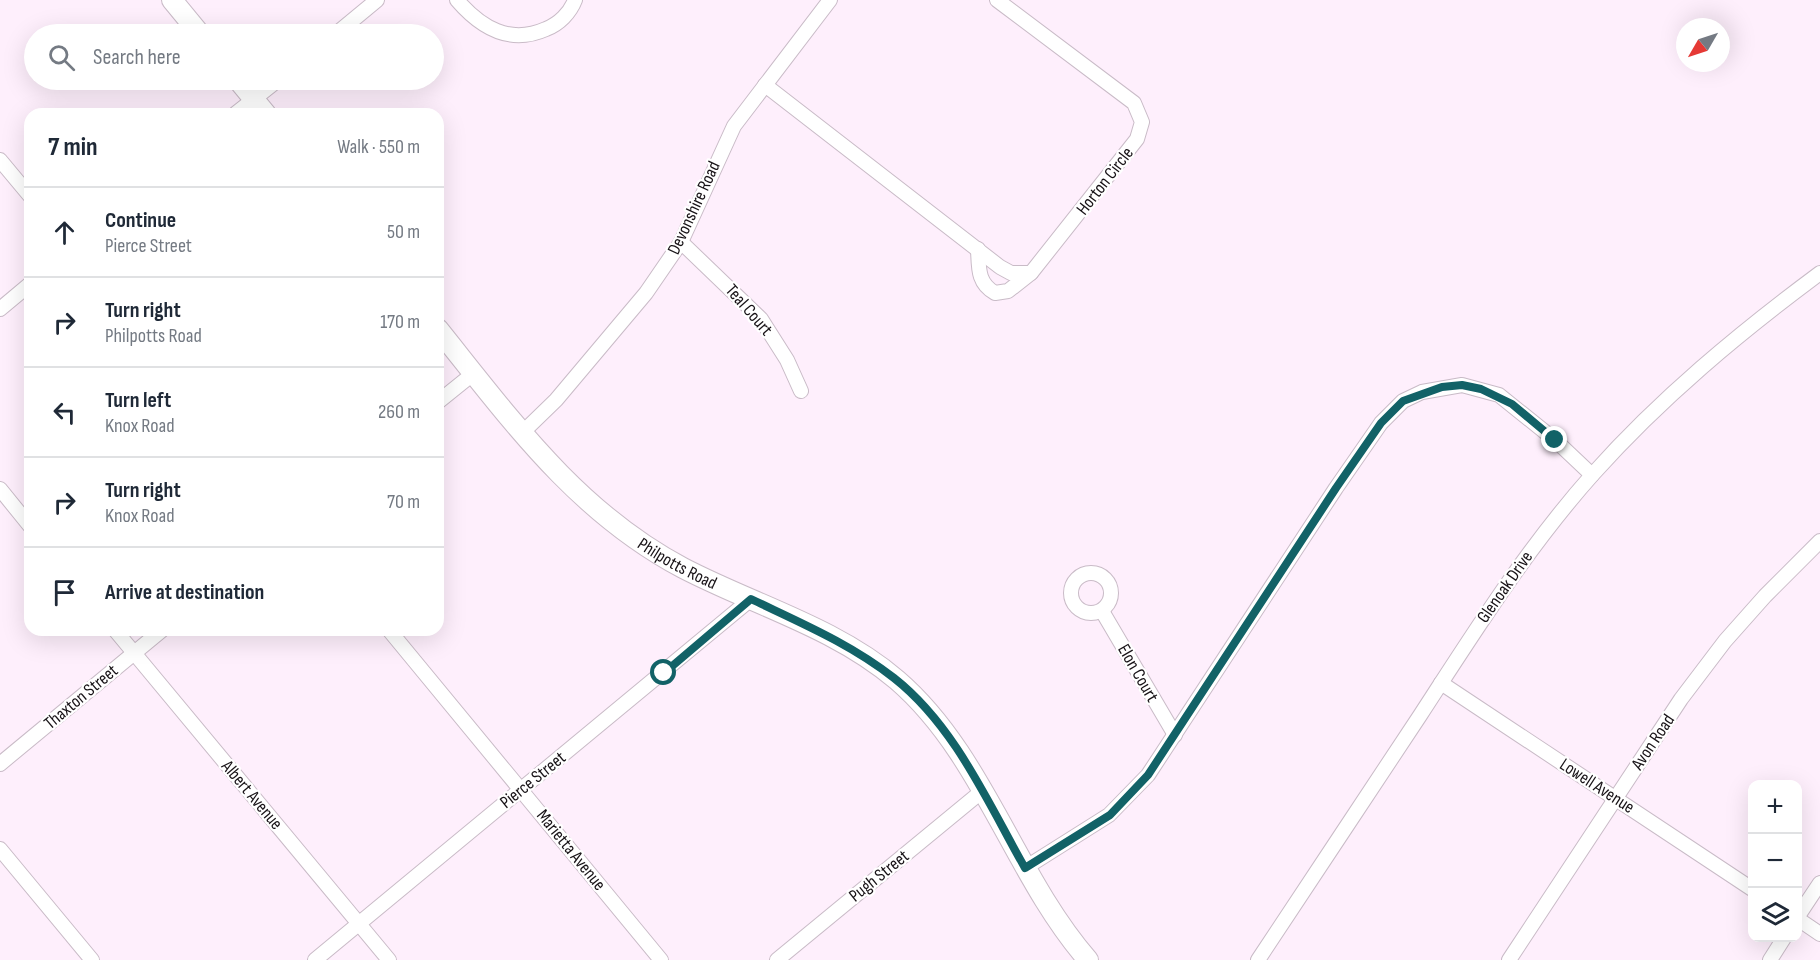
<!DOCTYPE html>
<html lang="en">
<head>
<meta charset="utf-8">
<style>
  :root { --surface:#fff; --page:#f6f6f7; --text:#1f2937; --muted:#747a83; --line:#e0e1e3 }
  body { margin:0; font-family:"Sofia Sans Condensed",sans-serif; background:var(--page); color:var(--text) }
  .controls { position:absolute; right:18px; bottom:18px; display:grid; overflow:hidden; border-radius:12px; box-shadow:0 6px 24px #0002 }
  .controls button { width:54px; height:54px; display:grid; place-items:center; padding:0; border:0; border-bottom:2px solid var(--line); background:var(--surface); color:var(--text); font:30px sans-serif }
  .compass { position:absolute; left:1676px; top:18px; width:54px; height:54px; border-radius:50%; background:var(--surface); box-shadow:0 6px 24px #0002; rotate:231deg }
  .stop { position:absolute; width:18px; height:18px; margin:-14px; border:4px solid #126267; border-radius:50%; background:#fff }
  .stop.end { background:#126267; border-color:#fff; box-shadow:0 2px 6px #0008 }
  .list { margin:0; padding:0; list-style:none }
  h2 { display:flex; justify-content:space-between; align-items:center; height:78px; margin:0; padding:0 24px; font-size:26px }
  h2 small { font-size:20px; font-weight:400; color:var(--muted) }
  .list li { display:grid; grid-template-columns:39px 1fr auto; gap:18px; align-items:center; box-sizing:border-box; height:90px; padding:0 24px; border-top:2px solid var(--line) }
  .list b { display:block; font-size:22px; white-space:nowrap }
  .list p { margin:0; font-size:20px; white-space:nowrap; color:var(--muted) }
  .list em { font-size:20px; font-style:normal; color:var(--muted) }
  .icon { flex:none; width:33px; height:33px; fill:none; stroke:currentColor; stroke-width:2; stroke-linecap:round; stroke-linejoin:round }
  .map { position:relative; flex:none; width:1820px; height:960px; overflow:hidden }
  .search { position:absolute; background:var(--surface); box-shadow:0 6px 24px #0002; left:24px; top:24px; width:420px; height:66px; display:flex; align-items:center; gap:15px; box-sizing:border-box; padding:0 21px; border-radius:33px; color:var(--muted); font-size:22px }
  .panel { position:absolute; background:var(--surface); box-shadow:0 6px 24px #0002; left:24px; top:108px; width:420px; height:528px; border-radius:18px }
  .map>svg:first-child { display:block }
  .lines { fill:none; stroke-linecap:round; stroke-linejoin:round }
  .street-casing { stroke:#c9bbc7; stroke-width:16 }
  .secondary-casing { stroke:#c9bbc7; stroke-width:22 }
  .street { stroke:#fff; stroke-width:14 }
  .secondary { stroke:#fff; stroke-width:20 }
  .route { stroke:#126267; stroke-width:8 }
  .labels { text-anchor:middle; dominant-baseline:central; stroke-width:4.5; stroke-linejoin:round; paint-order:stroke }
  .street-label { font-size:18px; fill:#171216; stroke:#fff }
</style>
</head>
<body>
<div class="map">
<svg width="1820" height="960" viewBox="0 0 1820 960">
  <rect width="100%" height="100%" fill="#feeffc"/>
  <g class="lines">
    <g class="street-casing">
      <g id="street">
        <path d="M457 0C481 28 510 45 546 29 559 24 570 13 575 0"/>
        <polyline points="336,34 377,0"/>
        <polyline points="765,85 1000,267 1011,273 1031,273 1137,139 1142,122 1134,103 997,0"/>
        <polyline points="235,114 278,80"/>
        <polyline points="0,160 30,196"/>
        <polyline points="681,242 761,319 787,360 801,391"/>
        <path d="M978 249C979 267 977 283 995 293L1008 291 1031 273"/>
        <polyline points="0,309 30,284"/>
        <polyline points="438,402 474,373"/>
        <polyline points="522,433 556,400 646,293 681,242 734,126 830,0"/>
        <polyline points="0,489 30,526"/>
        <circle cx="1091" cy="593" r="20"/>
        <polyline points="1102,611 1175,735"/>
        <polyline points="115,630 389,960"/>
        <polyline points="389,630 661,960"/>
        <polyline points="1441,683 1752,889"/>
        <polyline points="0,764 162,630"/>
        <polyline points="0,849 92,960"/>
        <polyline points="1025,868 1109,815 1148,775 1336,488 1381,423 1403,401 1422,392 1462,385 1499,395 1555,440 1592,475"/>
        <polyline points="1798,916 1820,883"/>
        <polyline points="1798,919 1820,934"/>
        <polyline points="315,960 751,599"/>
        <polyline points="777,960 981,792"/>
        <path d="M1258 960C1312 878 1367 796 1421 714 1475 631 1527 548 1593 474 1661 398 1738 334 1820 273"/>
        <polyline points="1509,960 1681,699 1725,641 1765,596 1820,541"/>
        <polyline points="1770,960 1784,938"/>
      </g>
    </g>
    <g class="secondary-casing">
      <g id="secondary">
        <polyline points="172,0 200,34"/>
        <polyline points="238,80 266,114"/>
        <path id="s1" d="M438 329C511 420 577 512 683 568 754 605 835 627 897 680 983 754 1014 875 1088 960"/>
      </g>
    </g>
    <use href="#street" class="street"/>
    <use href="#secondary" class="secondary"/>
  </g>
  <g class="lines">
    <path class="route" d="M664 673 751 599C801 623 851 644 894 678 955 726 988 803 1025 868L1110 815 1148 775 1336 488 1381 423 1403 401 1442 387 1462 385 1481 389 1512 404 1555 440"/>
  </g>
  <g class="labels">
    <g class="street-label">
      <text transform="translate(1105 181) rotate(-52)">Horton Circle</text>
      <text transform="translate(694 208) rotate(-65)">Devonshire Road</text>
      <text transform="translate(749 310) rotate(49)">Teal Court</text>
      <text stroke="none"><textPath href="#s1" startOffset="338">Philpotts Road</textPath></text>
      <text transform="translate(1505 587) rotate(-55)">Glenoak Drive</text>
      <text transform="translate(1138 673) rotate(60)">Elon Court</text>
      <text transform="translate(81 697) rotate(-40)">Thaxton Street</text>
      <text transform="translate(1653 742) rotate(-56)">Avon Road</text>
      <text transform="translate(533 780) rotate(-39)">Pierce Street</text>
      <text transform="translate(1597 786) rotate(33)">Lowell Avenue</text>
      <text transform="translate(252 795) rotate(50)">Albert Avenue</text>
      <text transform="translate(571 850) rotate(51)">Marietta Avenue</text>
      <text transform="translate(879 876) rotate(-39)">Pugh Street</text>
    </g>
  </g>
</svg>
<div class="controls">
<button>+</button>
<button>−</button>
<button><svg class="icon" aria-label="layers" viewBox="0 0 24 24"><path d="M12 4l9 5-9 5-9-5zM3 14l9 5 9-5"/></svg></button>
</div>
<svg class="compass" viewBox="-18 -18 36 36"><path d="M0-13l5 13h-10z" fill="#e53935"/><path d="M0 13l5-13h-10z" fill="#747a83"/></svg>
<div class="stop" style="left:664px;top:673px"></div>
<div class="stop end" style="left:1555px;top:440px"></div>
<div class="search"><svg class="icon" aria-label="search" viewBox="0 0 24 24"><circle cx="10" cy="10" r="6"/><path d="M15 15l6 6"/></svg>Search here</div>
<section class="panel">
<h2>7 min<small>Walk · 550 m</small></h2>
<ul class="list">
<li><svg class="icon" aria-label="ahead" viewBox="0 0 24 24"><path d="M12 20V5M6 11l6-6 6 6"/></svg><div><b>Continue</b><p>Pierce Street</p></div><em>50 m</em></li>
<li><svg class="icon" aria-label="right" viewBox="0 0 24 24"><path d="M7 20v-9h11M14 6l5 5-5 5"/></svg><div><b>Turn right</b><p>Philpotts Road</p></div><em>170 m</em></li>
<li><svg class="icon" aria-label="left" viewBox="0 0 24 24"><path d="M17 20v-9H6M10 6l-5 5 5 5"/></svg><div><b>Turn left</b><p>Knox Road</p></div><em>260 m</em></li>
<li><svg class="icon" aria-label="right" viewBox="0 0 24 24"><path d="M7 20v-9h11M14 6l5 5-5 5"/></svg><div><b>Turn right</b><p>Knox Road</p></div><em>70 m</em></li>
<li><svg class="icon" aria-label="arrive" viewBox="0 0 24 24"><path d="M6 21V4h12l-3 4 3 4H6"/></svg><div><b>Arrive at destination</b></div></li>
</ul>
</section>
</div>
</body>
</html>
